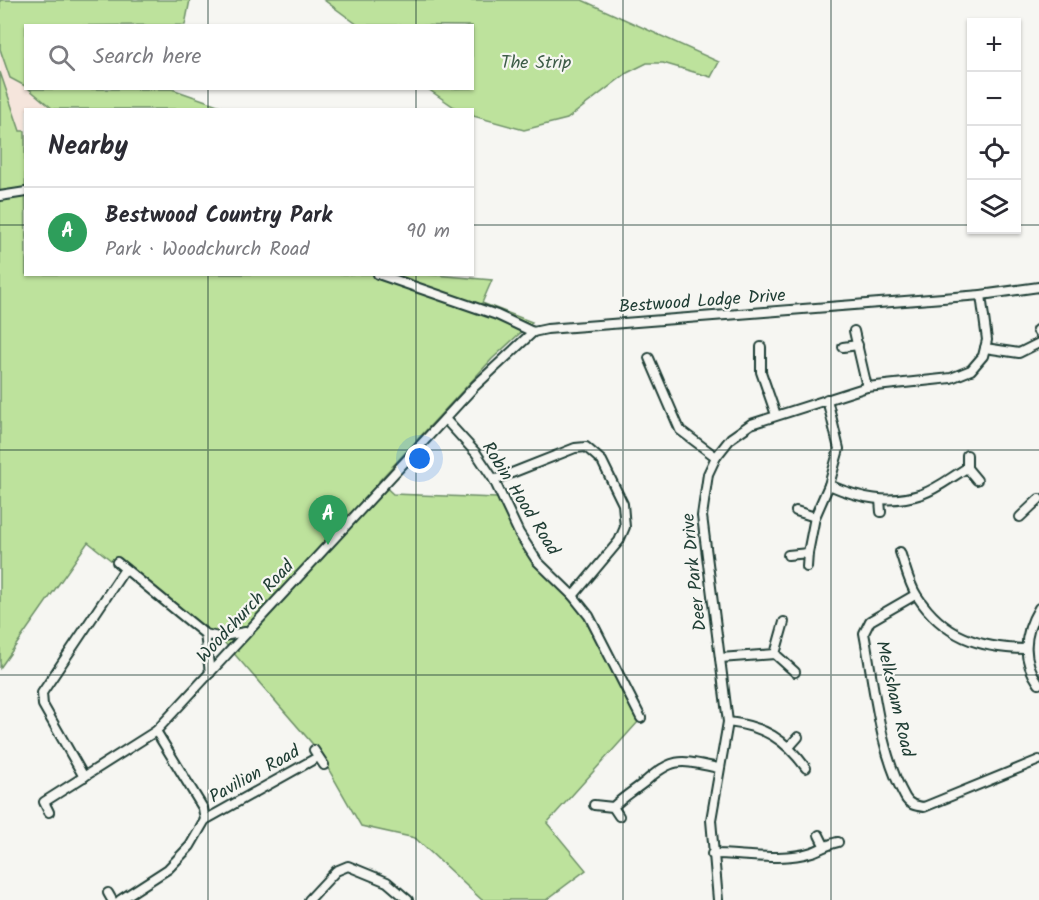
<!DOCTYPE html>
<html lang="en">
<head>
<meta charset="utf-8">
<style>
  :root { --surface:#fff; --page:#f7f7f7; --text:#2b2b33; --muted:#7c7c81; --line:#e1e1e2; --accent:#1f3d34 }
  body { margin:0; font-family:Kalam,sans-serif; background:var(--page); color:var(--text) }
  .controls { position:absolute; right:18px; top:18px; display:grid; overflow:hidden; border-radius:0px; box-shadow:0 2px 4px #0004 }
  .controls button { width:54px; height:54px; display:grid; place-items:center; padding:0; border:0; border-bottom:2px solid var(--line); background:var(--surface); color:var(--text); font:30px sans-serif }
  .you { position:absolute; left:420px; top:459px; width:21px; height:21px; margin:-15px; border:4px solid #fff; border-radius:50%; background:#1a73e8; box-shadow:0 0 0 9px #1a73e833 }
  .badge { display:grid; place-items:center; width:39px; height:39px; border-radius:50%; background:var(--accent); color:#fff; font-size:20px; font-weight:700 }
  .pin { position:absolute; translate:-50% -50px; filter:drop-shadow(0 2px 3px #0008) }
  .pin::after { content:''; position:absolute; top:32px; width:21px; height:18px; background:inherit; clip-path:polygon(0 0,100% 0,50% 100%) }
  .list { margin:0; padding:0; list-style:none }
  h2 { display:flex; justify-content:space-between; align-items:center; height:78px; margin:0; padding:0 24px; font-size:26px }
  h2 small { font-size:20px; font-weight:400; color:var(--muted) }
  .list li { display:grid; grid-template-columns:39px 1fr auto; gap:18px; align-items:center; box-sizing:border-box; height:90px; padding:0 24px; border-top:2px solid var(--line) }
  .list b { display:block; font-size:22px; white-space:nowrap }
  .list p { margin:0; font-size:20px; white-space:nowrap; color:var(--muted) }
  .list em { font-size:20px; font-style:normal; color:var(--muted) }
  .icon { flex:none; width:33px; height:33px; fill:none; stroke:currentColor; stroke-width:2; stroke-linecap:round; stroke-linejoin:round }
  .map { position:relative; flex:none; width:1039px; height:900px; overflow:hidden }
  .search { position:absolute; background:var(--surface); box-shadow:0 2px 4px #0004; left:24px; top:24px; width:450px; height:66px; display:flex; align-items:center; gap:15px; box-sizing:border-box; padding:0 21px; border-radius:0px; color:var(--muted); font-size:22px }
  .panel { position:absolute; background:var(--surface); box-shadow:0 2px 4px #0004; left:24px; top:108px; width:450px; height:168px; border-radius:0px }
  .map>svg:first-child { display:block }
  .built { fill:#f5e5dc }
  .green { fill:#bde29c; stroke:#6e9068; stroke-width:1.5 }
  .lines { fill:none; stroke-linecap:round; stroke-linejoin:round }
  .minor-casing { stroke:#1f3d34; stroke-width:12 }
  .minor { stroke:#f6f6f2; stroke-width:8 }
  .grid { fill:none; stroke:#1f3d34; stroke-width:1.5; stroke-opacity:0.55 }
  .labels { text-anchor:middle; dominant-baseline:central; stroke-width:4.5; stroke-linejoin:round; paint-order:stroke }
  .park-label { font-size:18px; fill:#3f5e49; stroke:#f6f6f2 }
  .street-label { font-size:18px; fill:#1f3d34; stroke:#f6f6f2 }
</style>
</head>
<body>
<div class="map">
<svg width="1039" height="900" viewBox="0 0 1039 900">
  <rect width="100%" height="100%" fill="#f6f6f2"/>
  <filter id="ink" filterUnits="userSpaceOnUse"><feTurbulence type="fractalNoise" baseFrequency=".0167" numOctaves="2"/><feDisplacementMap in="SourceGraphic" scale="12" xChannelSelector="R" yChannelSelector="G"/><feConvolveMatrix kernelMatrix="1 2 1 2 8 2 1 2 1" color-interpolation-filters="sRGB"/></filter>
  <g filter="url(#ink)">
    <polygon class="built" points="0,49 10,78 25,86 53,109 26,110 25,185 0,191"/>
    <g class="green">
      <polygon points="0,0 190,0 185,25 26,26 25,86 10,78 0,49"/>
      <polygon points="324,0 582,0 719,62 711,77 663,63 647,63 627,73 567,119 524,130 473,116 472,110 457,109 428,89 472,88 472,26 358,25"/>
      <polygon points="0,72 20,131 25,131 26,274 424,274 492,280 482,303 532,322 492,359 379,481 393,494 497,498 523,548 538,568 579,608 639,721 547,823 586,870 546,900 482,900 415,838 361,826 317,749 217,634 196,622 116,557 112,561 88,542 0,668"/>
      <polygon points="29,89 172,89 229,109 53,109"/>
    </g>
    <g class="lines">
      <g class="minor-casing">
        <g id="minor">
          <polyline points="0,196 26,192"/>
          <polyline points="378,274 497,315 533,332 547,329 981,295 1039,287"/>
          <polyline points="1037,330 1039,333"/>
          <polyline points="854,331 867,387"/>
          <polyline points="761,347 761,372 776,415"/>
          <polyline points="843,347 858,345"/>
          <polyline points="985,348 1019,353 1039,343"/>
          <polyline points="649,358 680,430 716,457"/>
          <polyline points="445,419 476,453 494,480 519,533 537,561 573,596 589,616 641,718"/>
          <polyline points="967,455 967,468 977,480"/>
          <polyline points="494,480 575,448 586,447 602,461 623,504 625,527 619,541 573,596"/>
          <path d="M829 485C859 498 889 505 922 494 937 489 953 476 967 468"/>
          <polyline points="880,500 881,512"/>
          <polyline points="796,511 815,517"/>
          <polyline points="1020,517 1039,499"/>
          <path d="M900 552C905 566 909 584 917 596 944 637 979 648 1025 649"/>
          <polyline points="808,553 815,517 829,485 839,449 827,399"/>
          <polyline points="788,555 808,553 807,567"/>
          <polyline points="117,562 205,634 210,673"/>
          <path d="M915 595 870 621 864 633C874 684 879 751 905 797 909 805 916 806 924 807L1039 760"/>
          <path d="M1039 608C1024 633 1021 659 1039 684"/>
          <polyline points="205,634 218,637 245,632"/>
          <polyline points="775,654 784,622"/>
          <polyline points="720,658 775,654 795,672"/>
          <path d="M728 722C764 726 785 739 806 768"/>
          <polyline points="156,731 203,808 205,820"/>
          <polyline points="790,746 798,737"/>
          <polyline points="314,750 324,765"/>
          <polyline points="84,777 43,705 42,693 125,569"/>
          <polyline points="594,805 613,807 619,816"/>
          <path d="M613 807C623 797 635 790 646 781 675 755 683 761 719 768"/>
          <polyline points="49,812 44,802 156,731 475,386 533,332"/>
          <polyline points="819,835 824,845"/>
          <path d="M712 854C744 854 781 862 812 852 821 849 828 844 838 842"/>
          <polyline points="108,893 112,900"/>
          <polyline points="120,900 168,869 190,846 205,820 318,757"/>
          <polyline points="309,900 336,871 348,866 387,882 408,900"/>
          <polyline points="718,900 711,820 728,722 702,516 708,474 716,457 731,438 751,424 867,387 951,378 971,370 983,356 987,340 981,295"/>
        </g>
      </g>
      <use href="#minor" class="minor"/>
    </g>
  </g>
  <path class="grid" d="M208 0V26M416 0V26M623 0V900M831 0V900M208 88V110M416 88V110M0 225H26M472 225H972M1016 225H1039M208 274V900M416 274V900M0 450H1039M0 675H1039"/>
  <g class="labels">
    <g class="park-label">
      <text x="536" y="63">The Strip</text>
    </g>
    <g class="street-label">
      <text transform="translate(702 302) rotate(-4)">Bestwood Lodge Drive</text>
      <text transform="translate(520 499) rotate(58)">Robin Hood Road</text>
      <text transform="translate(695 572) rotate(-96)">Deer Park Drive</text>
      <text transform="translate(246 612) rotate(-47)">Woodchurch Road</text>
      <text transform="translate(894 699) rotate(77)">Melksham Road</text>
      <text transform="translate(255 775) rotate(-29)">Pavilion Road</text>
    </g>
  </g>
</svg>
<div class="controls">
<button>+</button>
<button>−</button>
<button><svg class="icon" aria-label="locate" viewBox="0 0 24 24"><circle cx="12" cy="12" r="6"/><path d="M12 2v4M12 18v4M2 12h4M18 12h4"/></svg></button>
<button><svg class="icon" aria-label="layers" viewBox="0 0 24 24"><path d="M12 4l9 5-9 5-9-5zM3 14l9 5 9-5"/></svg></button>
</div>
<div class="you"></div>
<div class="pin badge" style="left:328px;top:545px;background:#2e9e5b">A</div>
<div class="search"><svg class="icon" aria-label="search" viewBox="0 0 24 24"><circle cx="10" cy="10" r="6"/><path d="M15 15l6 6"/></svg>Search here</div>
<section class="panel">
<h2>Nearby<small></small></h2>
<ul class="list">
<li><span class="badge" style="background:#2e9e5b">A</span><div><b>Bestwood Country Park</b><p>Park · Woodchurch Road</p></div><em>90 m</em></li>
</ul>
</section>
</div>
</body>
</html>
